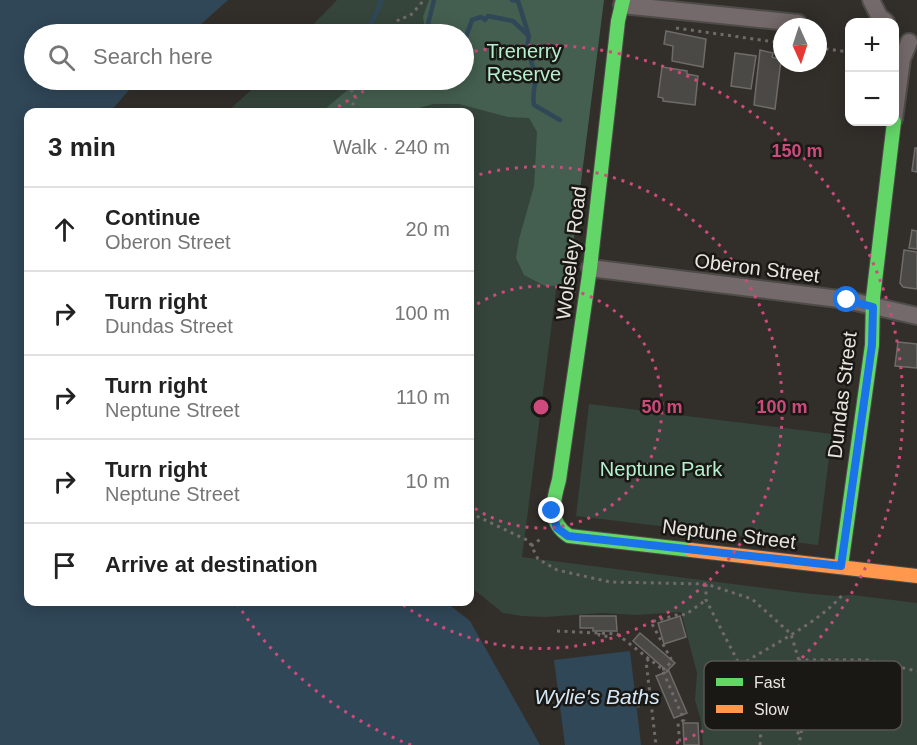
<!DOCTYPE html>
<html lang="en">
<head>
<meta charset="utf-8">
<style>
  :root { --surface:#fff; --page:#f6f6f6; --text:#222; --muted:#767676; --line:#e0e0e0 }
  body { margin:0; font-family:Helvetica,sans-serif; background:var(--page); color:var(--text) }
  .controls { position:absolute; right:18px; top:18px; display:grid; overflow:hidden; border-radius:12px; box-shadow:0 3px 15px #0003 }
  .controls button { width:54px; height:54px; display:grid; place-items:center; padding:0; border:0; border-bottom:2px solid var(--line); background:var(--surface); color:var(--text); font:30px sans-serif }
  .compass { position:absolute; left:773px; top:18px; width:54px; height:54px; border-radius:50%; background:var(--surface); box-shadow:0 3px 15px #0003; rotate:177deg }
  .stop { position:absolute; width:18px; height:18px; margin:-14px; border:4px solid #1a73e8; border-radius:50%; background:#fff }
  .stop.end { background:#1a73e8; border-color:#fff; box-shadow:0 2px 6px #0008 }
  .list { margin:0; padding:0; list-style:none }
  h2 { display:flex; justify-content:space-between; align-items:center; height:78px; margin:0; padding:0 24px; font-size:26px }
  h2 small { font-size:20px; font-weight:400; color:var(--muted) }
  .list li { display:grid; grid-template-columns:39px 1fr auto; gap:18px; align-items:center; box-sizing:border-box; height:84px; padding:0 24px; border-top:2px solid var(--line) }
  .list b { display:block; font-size:22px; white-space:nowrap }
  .list p { margin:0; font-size:20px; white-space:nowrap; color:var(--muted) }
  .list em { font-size:20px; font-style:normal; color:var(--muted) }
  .icon { flex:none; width:33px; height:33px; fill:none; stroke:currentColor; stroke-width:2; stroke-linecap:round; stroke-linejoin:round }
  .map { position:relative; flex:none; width:917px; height:745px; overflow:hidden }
  .search { position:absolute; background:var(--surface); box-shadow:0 3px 15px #0003; left:24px; top:24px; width:450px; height:66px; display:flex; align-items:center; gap:15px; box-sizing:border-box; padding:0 21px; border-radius:33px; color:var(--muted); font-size:22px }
  .panel { position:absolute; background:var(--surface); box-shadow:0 3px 15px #0003; left:24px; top:108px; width:450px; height:498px; border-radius:12px }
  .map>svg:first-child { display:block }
  .green { fill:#35453b }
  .forest { fill:#445f4f }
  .water { fill:#304758 }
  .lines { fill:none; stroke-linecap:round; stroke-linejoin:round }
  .stream { stroke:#304758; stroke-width:4.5 }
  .building { fill:#4b4945; stroke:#6e6c68; stroke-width:1.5 }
  .street-casing { stroke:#4e4c49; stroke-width:20 }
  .fast-casing { stroke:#4e4c49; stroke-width:16 }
  .slow-casing { stroke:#4e4c49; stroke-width:16 }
  .path { stroke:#716a69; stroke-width:3; stroke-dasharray:3 4.5; stroke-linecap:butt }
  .street { stroke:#756a6b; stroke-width:16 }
  .fast { stroke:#63d668; stroke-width:14 }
  .slow { stroke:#ff974d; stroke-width:14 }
  .route { stroke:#1a73e8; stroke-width:8 }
  .ring { fill:none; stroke:#cc4b7c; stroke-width:3; stroke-dasharray:3 6 }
  .labels { text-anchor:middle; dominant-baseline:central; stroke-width:5; stroke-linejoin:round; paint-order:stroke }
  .park-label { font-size:20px; fill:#b4efce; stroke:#1a1815 }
  .street-label { font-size:20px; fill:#e8e5df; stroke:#1a1815 }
  .water-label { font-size:21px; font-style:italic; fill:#d4e7f7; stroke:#1a1815 }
  .key { fill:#1a1815; stroke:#585652; stroke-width:1.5 }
  .key-label { font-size:16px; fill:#e8e5df }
  .centre { fill:#cc4b7c; stroke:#1a1815; stroke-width:3 }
  .ring-label { font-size:18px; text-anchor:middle; font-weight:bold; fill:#cc4b7c; stroke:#1a1815; stroke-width:5; stroke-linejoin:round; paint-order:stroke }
</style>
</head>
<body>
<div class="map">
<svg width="917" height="745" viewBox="0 0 917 745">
  <rect width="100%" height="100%" fill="#322f2b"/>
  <g class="green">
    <polygon points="337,0 593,0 522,557 803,593 835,596 852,595 917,603 917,745 703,745 701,721 695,700 697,673 681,612 635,615 602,613 545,617 522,616 503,613 477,592 470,589 470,112 227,112 262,80 464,80 464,34 304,34"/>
    <polygon points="589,404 832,434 818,545 576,516"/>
  </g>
  <polygon class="forest" points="429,0 604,0 568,285 545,286 524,275 516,258 519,239 534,186 537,132 529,118 508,117 459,104 433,104 405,112 323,112 325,109 350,88 357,80 464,80 464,34 423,34 425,30 423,17"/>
  <g class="water">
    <polygon points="0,0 228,0 190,34 34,34 34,80 140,80 129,90 110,112 28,112 28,602 446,602 470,621 540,745 0,745"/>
    <polygon points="630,651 641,745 565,745 554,660"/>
  </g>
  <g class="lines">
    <g class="stream">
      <polyline points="434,0 428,24 443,34"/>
      <polyline points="512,0 518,1 528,33"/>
      <polyline points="368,34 367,32 381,3 380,0"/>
      <polyline points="419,34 433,28"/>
      <path d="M464 37H466L472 20 481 17 485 20 488 16 513 21 529 36C524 54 535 63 535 80 535 89 532 96 534 105L560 120"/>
    </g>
  </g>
  <g class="building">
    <polygon points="666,31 706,39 703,67 672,61 673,46 664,44"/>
    <polygon points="760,50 773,53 772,57 781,60 775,109 754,105"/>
    <polygon points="735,53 756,56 751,89 731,86"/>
    <polygon points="662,67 687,71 687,74 698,76 695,105 663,101 663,98 658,97"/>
    <polygon points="915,148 917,148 917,172 912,171"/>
    <polygon points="912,230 917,231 917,249 909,248"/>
    <polygon points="904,250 917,252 917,289 903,287 900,283"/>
    <polygon points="898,342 917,344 917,368 895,366"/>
    <polygon points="580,616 616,616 617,631 593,631 593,628 580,628"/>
    <polygon points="680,616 686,637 664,644 658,623"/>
    <polygon points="640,633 675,663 667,671 633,641"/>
    <polygon points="669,671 687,713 674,718 656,676"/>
    <polygon points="683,723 698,723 699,745 684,745"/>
  </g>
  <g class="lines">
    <g class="street-casing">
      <g id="street">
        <polyline points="871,0 879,16 886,22"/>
        <polyline points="622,5 798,23"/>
        <polyline points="894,119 902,59 909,42"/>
        <polyline points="590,268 847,300 917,316"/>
      </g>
    </g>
    <g class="fast-casing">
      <g id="fast">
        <path d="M623 0 618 21 590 268 559 480C553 501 547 522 569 536L691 550"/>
        <polyline points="841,566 872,345 873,298 894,122"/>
      </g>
    </g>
    <g class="slow-casing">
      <polyline id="slow" points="691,550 917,576"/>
    </g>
    <g class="path">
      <polyline points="676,28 782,43"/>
      <polyline points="389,34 399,19 410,16 424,0"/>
      <polyline points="818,48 850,52"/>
      <polyline points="349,112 356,98 350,88 357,80"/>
      <polyline points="470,513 529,541 538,559 557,570 610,582 706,584 752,599 791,634 808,691 799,745"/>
      <polyline points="531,546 542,538"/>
      <polyline points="706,584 706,600 762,708 801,735"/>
      <polyline points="557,631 617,634 662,669 684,720 678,723 680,745"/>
      <polyline points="599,633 599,635 611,637"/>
      <polyline points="649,659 646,661 656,745"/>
      <polyline points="798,660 867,660 917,671"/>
      <path d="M740 665C769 647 823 620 843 594"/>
      <polyline points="662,669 665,669 672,661 651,622 680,614 685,615 706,600"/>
      <polyline points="637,706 651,704"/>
      <polyline points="760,745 762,708"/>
    </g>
    <use href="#street" class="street"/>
    <use href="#fast" class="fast"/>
    <use href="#slow" class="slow"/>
  </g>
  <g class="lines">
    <polyline class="route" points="552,511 557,528 568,536 841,566 872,345 873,307 847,300"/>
  </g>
  <g class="ring">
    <path d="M470 309A121 121 0 1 1 470 505"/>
    <path d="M471 177A241 241 0 1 1 399 602"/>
    <path d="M411 745A362 362 0 0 1 236 602M331 112A362 362 0 0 1 385 80M466 53A362 362 0 0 1 671 745"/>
  </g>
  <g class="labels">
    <g class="park-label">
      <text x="524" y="51">Trenerry<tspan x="524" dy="23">Reserve</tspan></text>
      <text x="661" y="469">Neptune Park</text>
    </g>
    <g class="street-label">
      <text transform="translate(571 253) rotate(-83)">Wolseley Road</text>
      <text transform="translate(757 268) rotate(7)">Oberon Street</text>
      <text transform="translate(842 395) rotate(-83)">Dundas Street</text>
      <text transform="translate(729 534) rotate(7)">Neptune Street</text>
    </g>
    <g class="water-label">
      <text x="597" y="696">Wylie's Baths</text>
    </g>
  </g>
  <rect x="704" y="661" width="198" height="69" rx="9" class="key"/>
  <rect x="716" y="678" width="27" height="8" fill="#63d668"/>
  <rect x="716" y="705" width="27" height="8" fill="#ff974d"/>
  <g class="key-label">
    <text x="754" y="688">Fast</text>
    <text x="754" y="715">Slow</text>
  </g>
  <circle cx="541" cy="407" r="9" class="centre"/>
  <g class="ring-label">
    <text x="797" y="157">150 m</text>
    <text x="662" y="413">50 m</text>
    <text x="782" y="413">100 m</text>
  </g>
</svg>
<div class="controls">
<button>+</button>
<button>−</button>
</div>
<svg class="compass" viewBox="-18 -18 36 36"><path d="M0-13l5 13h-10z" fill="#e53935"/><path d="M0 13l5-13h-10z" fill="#767676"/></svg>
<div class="stop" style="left:847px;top:300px"></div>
<div class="stop end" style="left:552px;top:511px"></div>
<div class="search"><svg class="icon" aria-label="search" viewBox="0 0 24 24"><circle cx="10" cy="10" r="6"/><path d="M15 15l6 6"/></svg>Search here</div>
<section class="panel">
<h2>3 min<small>Walk · 240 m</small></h2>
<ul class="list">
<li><svg class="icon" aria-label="ahead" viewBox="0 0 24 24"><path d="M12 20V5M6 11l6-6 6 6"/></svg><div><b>Continue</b><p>Oberon Street</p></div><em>20 m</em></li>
<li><svg class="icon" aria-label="right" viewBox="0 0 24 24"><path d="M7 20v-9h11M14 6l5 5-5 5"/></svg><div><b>Turn right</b><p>Dundas Street</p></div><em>100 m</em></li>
<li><svg class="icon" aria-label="right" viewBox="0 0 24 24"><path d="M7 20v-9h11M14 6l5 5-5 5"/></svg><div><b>Turn right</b><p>Neptune Street</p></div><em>110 m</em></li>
<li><svg class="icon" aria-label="right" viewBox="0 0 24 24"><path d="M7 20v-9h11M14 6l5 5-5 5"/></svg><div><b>Turn right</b><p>Neptune Street</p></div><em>10 m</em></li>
<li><svg class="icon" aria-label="arrive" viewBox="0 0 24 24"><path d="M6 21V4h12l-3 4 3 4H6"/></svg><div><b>Arrive at destination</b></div></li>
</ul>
</section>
</div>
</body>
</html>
